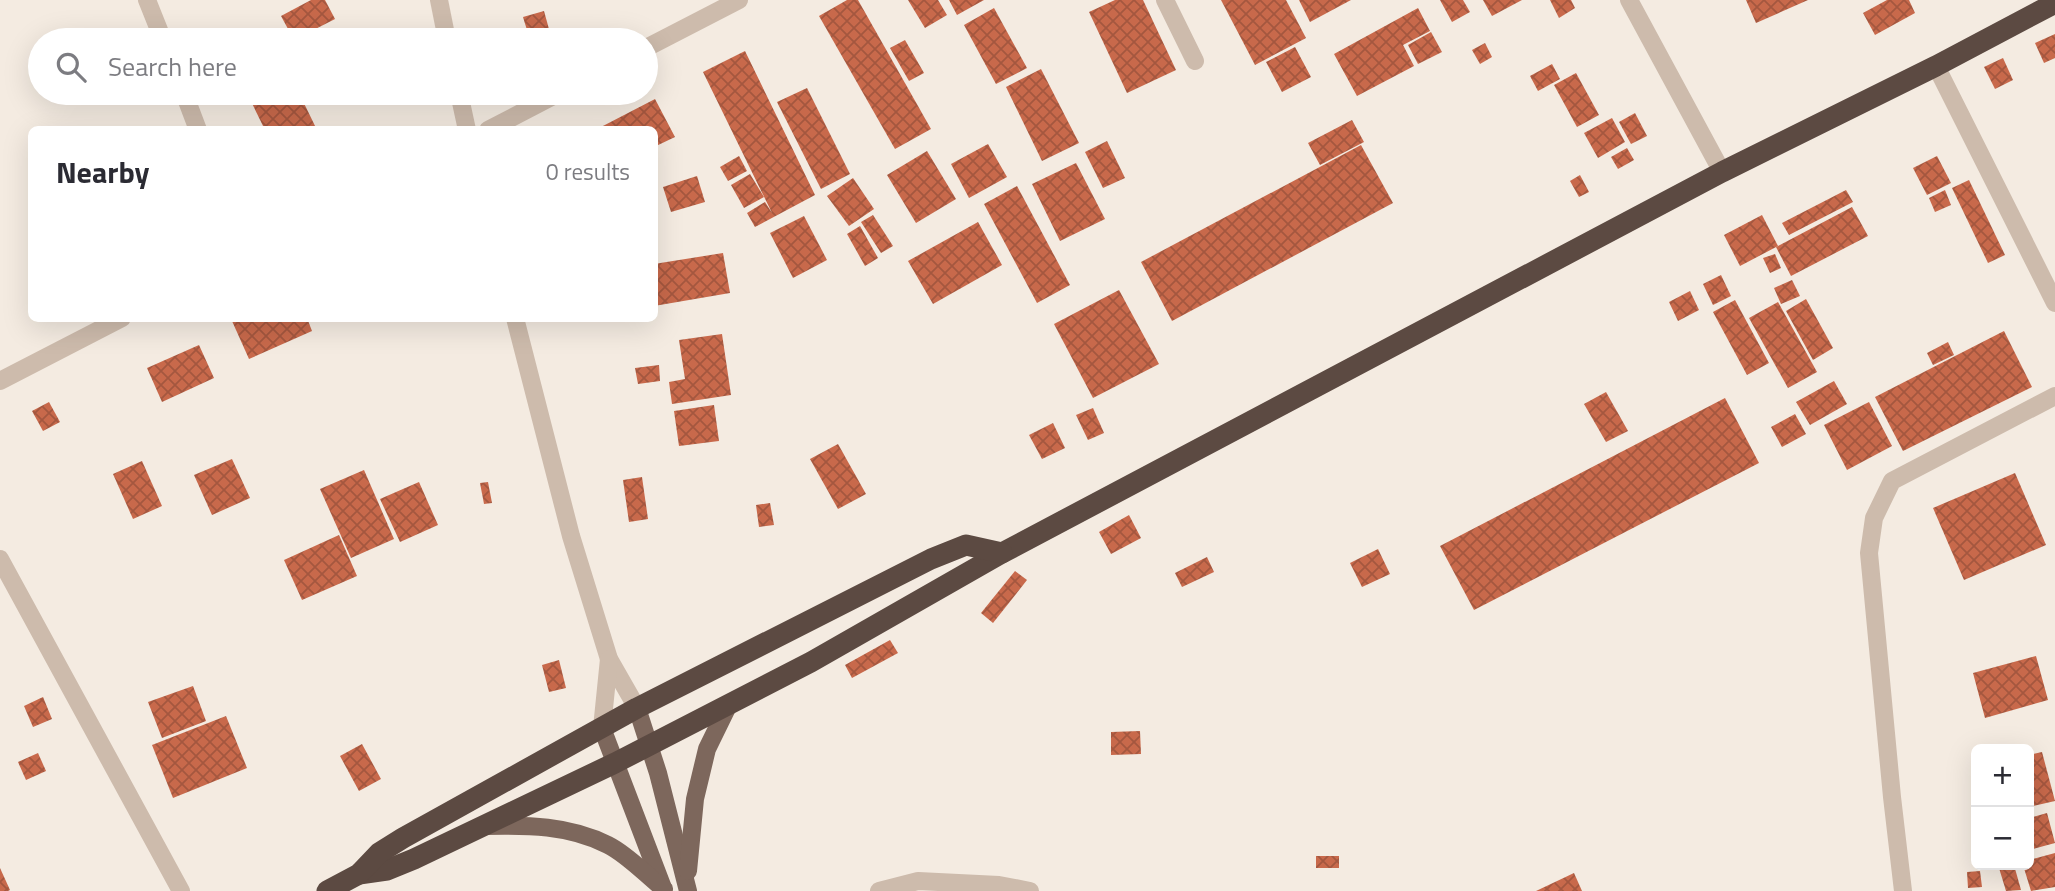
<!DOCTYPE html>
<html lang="en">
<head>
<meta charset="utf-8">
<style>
  :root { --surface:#fff; --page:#f2f2f3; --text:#2b2b33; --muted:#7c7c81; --line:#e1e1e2 }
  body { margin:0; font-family:"Titillium Web",sans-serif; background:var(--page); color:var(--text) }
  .controls { position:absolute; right:21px; bottom:21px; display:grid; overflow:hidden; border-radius:10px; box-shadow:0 7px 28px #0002 }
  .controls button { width:63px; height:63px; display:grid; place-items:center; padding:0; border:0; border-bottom:2px solid var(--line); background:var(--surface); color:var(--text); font:35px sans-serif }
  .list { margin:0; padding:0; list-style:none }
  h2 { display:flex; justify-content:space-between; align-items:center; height:91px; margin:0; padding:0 28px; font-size:30px }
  h2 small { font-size:23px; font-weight:400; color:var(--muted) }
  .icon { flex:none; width:38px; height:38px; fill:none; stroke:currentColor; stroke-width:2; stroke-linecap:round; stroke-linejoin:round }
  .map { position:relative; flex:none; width:2055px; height:891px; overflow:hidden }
  .search { position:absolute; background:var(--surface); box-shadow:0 7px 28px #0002; left:28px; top:28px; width:630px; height:77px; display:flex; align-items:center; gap:18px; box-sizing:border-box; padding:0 24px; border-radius:38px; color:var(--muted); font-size:26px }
  .panel { position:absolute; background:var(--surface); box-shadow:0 7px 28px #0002; left:28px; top:126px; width:630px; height:196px; border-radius:10px }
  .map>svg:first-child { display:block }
  .building { fill:url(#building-cross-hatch) }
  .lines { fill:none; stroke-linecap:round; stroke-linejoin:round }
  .minor { stroke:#cdbbac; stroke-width:18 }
  .major { stroke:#7d675c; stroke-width:18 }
  .highway { stroke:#5c4a42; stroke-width:21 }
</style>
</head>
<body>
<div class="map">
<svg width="2055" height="891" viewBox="0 0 2055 891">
  <defs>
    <pattern id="building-cross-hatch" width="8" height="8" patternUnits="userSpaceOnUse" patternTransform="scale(1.75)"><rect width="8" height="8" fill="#c8694b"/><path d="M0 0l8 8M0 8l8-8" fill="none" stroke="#a4573f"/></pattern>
  </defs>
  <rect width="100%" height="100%" fill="#f4ebe1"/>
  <g class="building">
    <polygon points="311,0 325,0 335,19 294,40 281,16"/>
    <polygon points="847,0 858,0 931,129 895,149 819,16"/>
    <polygon points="908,0 938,0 947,15 925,28"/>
    <polygon points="949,0 984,0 957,15"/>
    <polygon points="1115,0 1143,0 1176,70 1127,93 1089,12"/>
    <polygon points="1221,0 1286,0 1306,38 1255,65"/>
    <polygon points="1299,0 1351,0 1310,22"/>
    <polygon points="1440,0 1463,0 1470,12 1452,22"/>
    <polygon points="1483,0 1522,0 1492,16"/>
    <polygon points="1550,0 1571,0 1575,8 1559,18"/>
    <polygon points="1746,0 1808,0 1756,23"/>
    <polygon points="1887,0 1909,0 1915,13 1875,35 1863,13"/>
    <polygon points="994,8 1027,68 996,84 964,25"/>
    <polygon points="1418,8 1430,31 1403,45 1414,66 1357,96 1334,54"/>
    <polygon points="544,11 552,40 530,40 523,17"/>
    <polygon points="1431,32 1442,52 1418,64 1408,45"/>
    <polygon points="2055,34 2055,58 2044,63 2035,43"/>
    <polygon points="905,40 924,73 909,81 890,48"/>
    <polygon points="1485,43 1492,57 1480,64 1472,50"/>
    <polygon points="1295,47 1311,77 1282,92 1266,62"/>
    <polygon points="745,51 815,195 755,227 747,213 765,202 772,213 703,72"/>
    <polygon points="2003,58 2013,80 1995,89 1984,67"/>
    <polygon points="1552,64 1560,79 1538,91 1530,76"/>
    <polygon points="1041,69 1079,143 1042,161 1006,87"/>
    <polygon points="1576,73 1599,115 1577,127 1554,85"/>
    <polygon points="807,88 850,174 821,189 777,102"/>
    <polygon points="247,93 299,93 317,130 265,130"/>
    <polygon points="655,99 675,137 654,147 654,130 602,130 601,127"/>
    <polygon points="1635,113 1647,136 1631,144 1619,122"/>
    <polygon points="1612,118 1625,142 1598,158 1584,133"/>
    <polygon points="1352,120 1364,142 1320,165 1308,143"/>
    <polygon points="1107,141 1125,178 1103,188 1085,152"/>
    <polygon points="988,144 1007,177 969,198 951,164"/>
    <polygon points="1361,145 1393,203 1172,321 1141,262"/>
    <polygon points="1627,148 1634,160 1618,169 1611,157"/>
    <polygon points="927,151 956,199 916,223 887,175"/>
    <polygon points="739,156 747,171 728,181 720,167"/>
    <polygon points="1937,156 1951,183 1927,195 1913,168"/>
    <polygon points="1076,163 1105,219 1060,241 1032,184"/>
    <polygon points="750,174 764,197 744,208 731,185"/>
    <polygon points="1580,175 1589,192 1579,197 1570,181"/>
    <polygon points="697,176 705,202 671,212 663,187"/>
    <polygon points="853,178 874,209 849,226 827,196"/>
    <polygon points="1969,180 2005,255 1988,263 1952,188"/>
    <polygon points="1017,186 1070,285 1037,303 984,204"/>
    <polygon points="1846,190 1853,202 1789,235 1782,223"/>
    <polygon points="1945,190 1951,205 1935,212 1929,198"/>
    <polygon points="1852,207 1868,236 1791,276 1776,247"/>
    <polygon points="873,215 893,246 881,253 861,222"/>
    <polygon points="1762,215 1778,246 1740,266 1724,235"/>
    <polygon points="804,216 827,260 793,278 770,233"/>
    <polygon points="978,222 1002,265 933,304 908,261"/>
    <polygon points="860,226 878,258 865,266 847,234"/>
    <polygon points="723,253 730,293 654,306 654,264"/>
    <polygon points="1775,254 1781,268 1770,273 1763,258"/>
    <polygon points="1721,275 1731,296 1713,305 1703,284"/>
    <polygon points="1792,280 1800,296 1781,304 1774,288"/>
    <polygon points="1119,290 1159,364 1093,398 1054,324"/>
    <polygon points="1690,291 1699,310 1678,321 1669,302"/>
    <polygon points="1806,299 1833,348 1813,360 1786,311"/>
    <polygon points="1735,300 1769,363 1747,375 1713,312"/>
    <polygon points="1778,302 1817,372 1788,388 1749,318"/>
    <polygon points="238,318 307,318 312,331 249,359 232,321"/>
    <polygon points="2004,331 2032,387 1903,451 1875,397"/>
    <polygon points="722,334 731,395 672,404 669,382 685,379 679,340"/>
    <polygon points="1948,342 1954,355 1933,365 1927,353"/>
    <polygon points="199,345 214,378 162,402 147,368"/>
    <polygon points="659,365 660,381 638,384 635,368"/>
    <polygon points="1834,381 1847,404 1810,425 1796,402"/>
    <polygon points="1606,392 1628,431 1606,442 1584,404"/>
    <polygon points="1725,398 1759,463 1474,610 1440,546"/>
    <polygon points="49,402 60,422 43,431 32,411"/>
    <polygon points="1869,402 1892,446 1847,470 1824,425"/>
    <polygon points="714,405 719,441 679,446 674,411"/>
    <polygon points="1093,408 1104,433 1088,440 1076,415"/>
    <polygon points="1795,414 1806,434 1782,447 1771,427"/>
    <polygon points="1053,423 1065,448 1042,459 1029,435"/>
    <polygon points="838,444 866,494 838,509 810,459"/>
    <polygon points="232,459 250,498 212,515 194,475"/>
    <polygon points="142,461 162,506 133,519 113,474"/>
    <polygon points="364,470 394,539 351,558 320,489"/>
    <polygon points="2015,473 2046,545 1964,580 1933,508"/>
    <polygon points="642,477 648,519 629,522 623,480"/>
    <polygon points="419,482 438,525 400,542 380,499"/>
    <polygon points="488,482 492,503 484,504 480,483"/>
    <polygon points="770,503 774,525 759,527 756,505"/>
    <polygon points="1129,515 1141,538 1111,554 1099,532"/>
    <polygon points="339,535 357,576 302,600 284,560"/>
    <polygon points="1378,549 1390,574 1362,587 1350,563"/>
    <polygon points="1207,557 1214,572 1182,587 1175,573"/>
    <polygon points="1015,571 1027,580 993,623 981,613"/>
    <polygon points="890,640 898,653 852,678 845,665"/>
    <polygon points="2036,656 2048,700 1985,718 1973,673"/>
    <polygon points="559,660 566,688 549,692 542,665"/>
    <polygon points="193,686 206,721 162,738 148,702"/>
    <polygon points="43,697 52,719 33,727 24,706"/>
    <polygon points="226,716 247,768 173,798 152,745"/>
    <polygon points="1140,731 1141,754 1111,755 1111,732"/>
    <polygon points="362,744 381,779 359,791 340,756"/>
    <polygon points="2042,752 2055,801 2029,807 2029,755"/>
    <polygon points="38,753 46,771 26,780 18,762"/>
    <polygon points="2047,813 2055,843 2029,850 2029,818"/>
    <polygon points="2055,853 2055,887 2031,891 2023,865 2029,865 2029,860"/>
    <rect x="1316" y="856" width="23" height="12"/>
    <polygon points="2014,865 2021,890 2006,891 1999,868"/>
    <polygon points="0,868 10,890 8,891 0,891"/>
    <polygon points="1980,871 1982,887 1968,888 1967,872"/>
    <polygon points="1574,873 1582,891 1536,891"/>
  </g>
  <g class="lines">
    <g class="minor">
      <polyline points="147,0 163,40"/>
      <polyline points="439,0 447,40"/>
      <polyline points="1165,0 1195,61"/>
      <polyline points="1629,0 1722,172"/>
      <polyline points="646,48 739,0"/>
      <polyline points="1936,66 2055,303"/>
      <polyline points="184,93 198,130"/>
      <polyline points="459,93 467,130"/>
      <polyline points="488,130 559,93"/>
      <polyline points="515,318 571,536 609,659 637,708"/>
      <polyline points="0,381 122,318"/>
      <polyline points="0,559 181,891"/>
      <polyline points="602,728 609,659"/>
      <polyline points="879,891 918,881 999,885 1030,891"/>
      <polyline points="1903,891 1892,797 1869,553 1874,518 1892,481 2055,396"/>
    </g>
    <g class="major">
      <polyline points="637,708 658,773 688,891"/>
      <polyline points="602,728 663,888"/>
      <path d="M484 826C527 825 569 825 608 845 628 855 646 875 664 889"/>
      <polyline points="688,871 695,799 707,749 729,704"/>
    </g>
    <g class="highway">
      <polyline points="359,874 387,870 414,859 615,763 811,662 1002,553 1722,172 1936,66 2055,3"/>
      <polyline points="327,891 359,874 379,853 403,838 637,708 931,559 966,545 1002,553"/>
    </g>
  </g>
</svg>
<div class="controls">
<button>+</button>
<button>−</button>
</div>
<div class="search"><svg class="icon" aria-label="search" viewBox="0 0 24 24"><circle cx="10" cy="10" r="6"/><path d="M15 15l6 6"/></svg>Search here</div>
<section class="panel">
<h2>Nearby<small>0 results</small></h2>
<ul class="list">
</ul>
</section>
</div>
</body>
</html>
